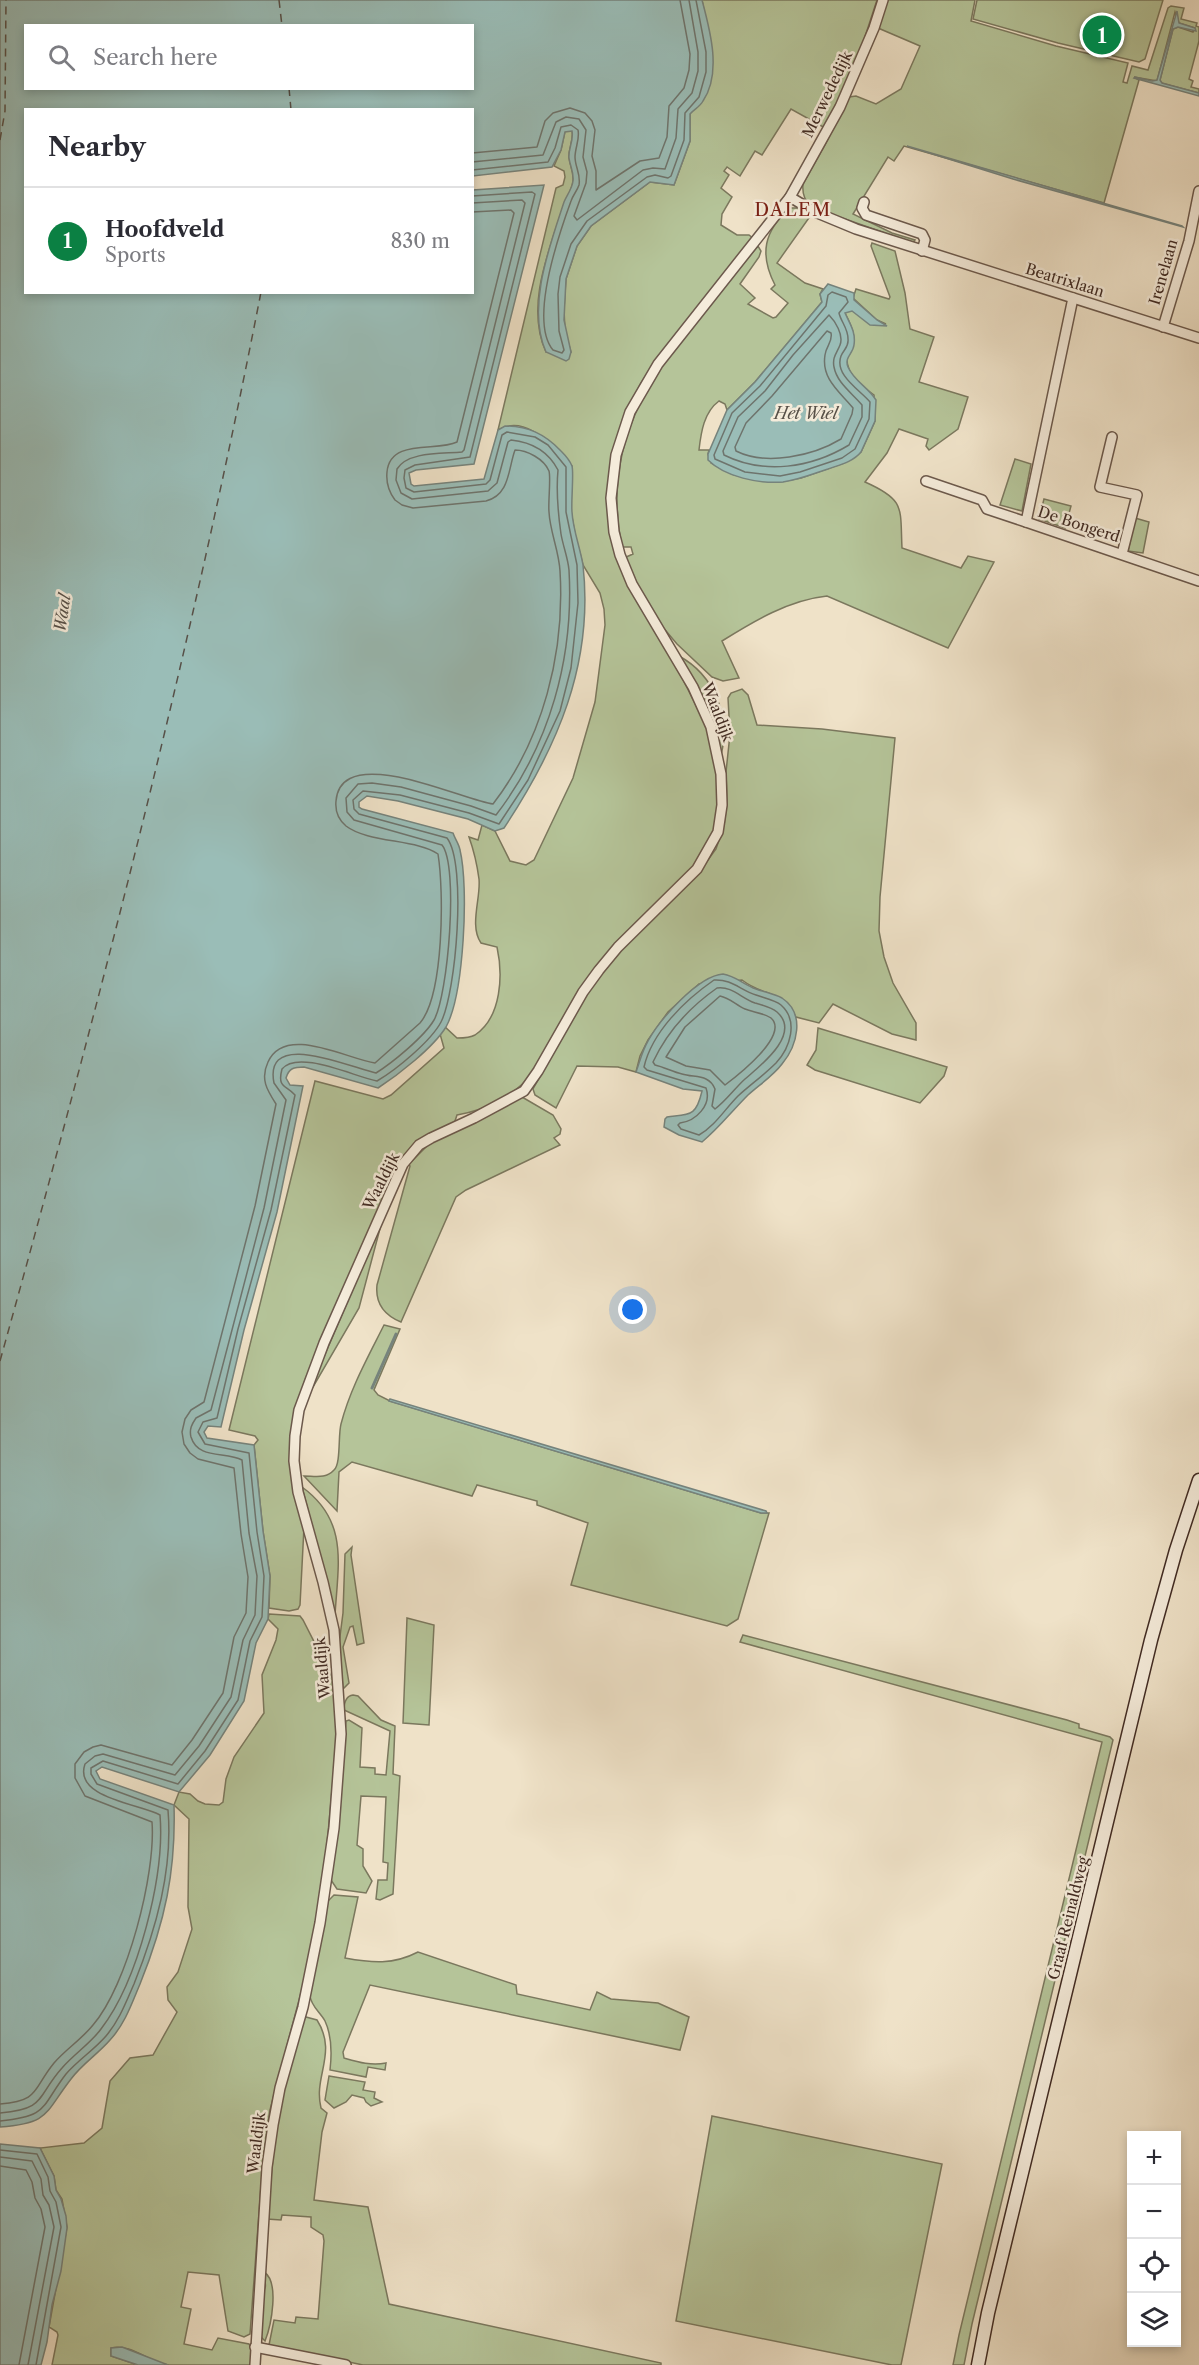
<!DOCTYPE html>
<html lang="en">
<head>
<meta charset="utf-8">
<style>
  :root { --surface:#fff; --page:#f2f2f3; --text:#2b2b33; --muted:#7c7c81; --line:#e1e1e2; --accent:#0b8043 }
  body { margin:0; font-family:"Libre Caslon Text",serif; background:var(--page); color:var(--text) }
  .controls { position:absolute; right:18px; bottom:18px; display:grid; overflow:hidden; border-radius:0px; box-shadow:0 3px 9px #0003 }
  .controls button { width:54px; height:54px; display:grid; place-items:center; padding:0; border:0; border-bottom:2px solid var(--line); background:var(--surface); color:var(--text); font:30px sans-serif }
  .you { position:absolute; left:633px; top:1310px; width:21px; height:21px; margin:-15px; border:4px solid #fff; border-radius:50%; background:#1a73e8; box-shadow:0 0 0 9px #1a73e833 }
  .badge { display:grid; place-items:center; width:39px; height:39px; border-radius:50%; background:var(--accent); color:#fff; font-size:20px; font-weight:700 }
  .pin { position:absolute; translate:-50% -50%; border:3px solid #fff; box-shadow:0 2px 6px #0006 }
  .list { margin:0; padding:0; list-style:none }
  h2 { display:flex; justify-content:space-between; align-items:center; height:78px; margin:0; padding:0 24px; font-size:26px }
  h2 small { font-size:20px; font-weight:400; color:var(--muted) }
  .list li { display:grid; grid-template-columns:39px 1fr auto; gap:18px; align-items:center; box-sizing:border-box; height:108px; padding:0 24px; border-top:2px solid var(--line) }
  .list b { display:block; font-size:22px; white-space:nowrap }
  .list p { margin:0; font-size:20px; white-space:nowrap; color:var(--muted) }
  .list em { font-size:20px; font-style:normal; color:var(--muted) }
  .icon { flex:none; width:33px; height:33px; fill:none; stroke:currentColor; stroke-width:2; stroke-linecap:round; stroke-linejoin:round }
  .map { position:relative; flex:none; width:1199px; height:2365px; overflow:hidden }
  .search { position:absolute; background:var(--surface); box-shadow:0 3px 9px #0003; left:24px; top:24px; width:450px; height:66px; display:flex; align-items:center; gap:15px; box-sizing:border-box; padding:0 21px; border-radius:0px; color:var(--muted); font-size:22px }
  .panel { position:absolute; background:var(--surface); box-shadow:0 3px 9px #0003; left:24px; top:108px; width:450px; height:186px; border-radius:0px }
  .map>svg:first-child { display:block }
  .green { fill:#b5c499; stroke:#7b785e; stroke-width:1.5 }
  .water { fill:#9abdb7; stroke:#76837c; stroke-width:1.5; fill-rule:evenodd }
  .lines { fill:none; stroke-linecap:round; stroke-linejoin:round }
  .shore { stroke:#6e746d; stroke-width:1.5 }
  .stream { stroke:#76837c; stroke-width:3 }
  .ferry { stroke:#575048; stroke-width:1.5; stroke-dasharray:8 6; stroke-linecap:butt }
  .street-casing { stroke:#6c594c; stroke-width:12 }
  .secondary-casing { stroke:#412b23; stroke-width:15 }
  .street { stroke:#f5ecdb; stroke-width:9 }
  .secondary { stroke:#f5ecdb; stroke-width:12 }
  .labels { text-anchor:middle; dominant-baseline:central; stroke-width:5; stroke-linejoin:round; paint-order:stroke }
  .street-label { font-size:15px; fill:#412b23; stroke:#f5ecdb }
  .water-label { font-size:16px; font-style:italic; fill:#575048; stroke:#f5ecdb }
  .quarter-label { font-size:18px; letter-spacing:1.5px; fill:#7a1f14; stroke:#f5ecdb }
</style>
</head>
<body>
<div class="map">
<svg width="1199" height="2365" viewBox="0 0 1199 2365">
  <rect width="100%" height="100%" fill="#efe2c8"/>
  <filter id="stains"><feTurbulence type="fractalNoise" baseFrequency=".00333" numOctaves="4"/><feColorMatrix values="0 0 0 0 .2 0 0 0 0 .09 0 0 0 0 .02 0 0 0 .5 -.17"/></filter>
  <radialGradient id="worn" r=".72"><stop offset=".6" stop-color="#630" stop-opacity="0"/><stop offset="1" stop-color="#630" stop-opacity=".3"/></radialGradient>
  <g class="green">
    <path d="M702 0H877L857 61 825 128 791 109 762 155 755 151 740 176 727 167 724 171 729 175 721 188 732 197 722 214 721 225 737 235H749L754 239 655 362 641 383 623 418 614 449 612 540 704 721 710 738 719 787V815L711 842 693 868 576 996 534 1072C515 1095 487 1110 457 1115L454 1124 435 1132 396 1169 305 1380 295 1417 304 1527 300 1605 298 1609 289 1611 269 1608 270 1576 263 1531 254 1445 258 1440 255 1436 229 1430 315 1081 383 1099 391 1095 444 1048 440 1034 445 1027 457 1038C463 1038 470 1038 475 1035 502 1017 503 974 497 947L481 943C469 926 481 898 479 879 477 864 474 851 469 837L478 840 482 825 495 831 510 861 526 865 534 860 573 778 595 702 605 625 604 609 600 593 583 565 575 534 571 511 572 466C553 448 527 413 498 430L556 188 563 185 565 177 564 171 554 166 561 150 565 131H572C574 140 568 149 569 158 570 166 574 172 573 181 572 190 566 198 563 207 549 251 525 306 546 352H571L565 331 564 309 566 279 577 246 591 226 650 182 674 185 690 141V114L712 51Z"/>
    <path d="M887 0H975L971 21 1056 46 1128 63 1123 82 1127 83 1132 66 1148 70 1168 8 1171 6 1184 8 1181 19 1197 23 1196 26 1199 27V41L1189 79 1193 81 1191 87 1199 89V93L1161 83 1160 80 1173 29 1178 27 1193 32 1195 28 1179 23 1175 12 1157 81 1134 77 1139 80 1104 203 904 146 894 161 888 157 853 214 892 233 915 240 913 243 814 208C805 202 802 195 803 184L826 143 849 97 856 96 876 104 901 89 920 46 878 28Z"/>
    <polygon points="977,0 1163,0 1145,59 1139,62 1058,43 973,19"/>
    <path d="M790 208H798L811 215 777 263 805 283 823 289 820 294 822 302 755 382 727 410 725 404 719 401C704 412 701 432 699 450H709L708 454 711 463 734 475 780 482 801 478 844 463 861 452 875 421 874 395C862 386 846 374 847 358 859 342 853 328 845 313L850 310 886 324 877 320 853 298 856 289 889 299 890 297 871 246 872 243 895 251 905 293 910 329 934 337 919 382 968 397 958 429 929 450 926 446 928 439 899 429 887 453 865 482C906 500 900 508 902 548L961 568 968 556 994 562 948 648 827 596C789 600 754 621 722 641L739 678 723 681 712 677 677 644 661 625 632 576 624 558 633 554 631 547H622C594 417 684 337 758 246L761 251 759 257 740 284 755 298 748 304 773 318 776 317 788 303 771 289 775 285C759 254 764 231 790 208Z"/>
    <polygon points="1015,459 1031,464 1022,511 1000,505"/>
    <polygon points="1044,499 1071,506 1065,528 1039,519"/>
    <polygon points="1135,518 1149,522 1143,553 1128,551"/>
    <path d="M679 656C714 675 731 717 721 755Z"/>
    <path d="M742 689 748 695 757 725 822 729 895 738 880 897 879 931 884 957 893 983 916 1023V1040L892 1034 833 1004 819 1023 796 1017C781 989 764 997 742 980L699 984 668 1012 648 1040 640 1056 636 1072 618 1067 577 1066 556 1108 535 1095 533 1089 590 988 622 948 697 875 716 849 724 825 727 803 726 772 730 734 728 698 731 693Z"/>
    <polygon points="818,1028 947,1067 944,1076 920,1103 815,1070 807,1065 816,1050"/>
    <path d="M522 1097 553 1115 561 1129 560 1134 554 1138 560 1145 466 1190 456 1197 401 1322C384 1315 375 1304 377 1285L410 1166 409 1164 431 1142Z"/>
    <polygon points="382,1221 359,1308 313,1387 311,1387"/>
    <path d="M384 1325 400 1329 374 1390 378 1395 390 1401 761 1513H769L738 1619 727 1626 571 1585 588 1523 537 1505V1501L477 1485 472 1496 352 1462 339 1472 337 1511 304 1476C315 1476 326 1479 334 1470 341 1464 338 1435 341 1424 350 1389 368 1357 384 1325Z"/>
    <path d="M302 1487C349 1521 338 1564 335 1615Z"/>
    <polygon points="352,1547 351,1555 364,1643 357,1645 353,1626 350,1627 343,1647 349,1683 343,1689 339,1644 343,1613 345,1554"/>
    <path d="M269 1614 300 1616 303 1620 333 1679 337 1736 326 1855 316 1921 308 1966 270 2110 263 2159 250 2334 244 2337 228 2331 219 2275 188 2272 181 2307 191 2309 184 2344 212 2350 218 2338 249 2344 251 2347V2365C225 2365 196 2365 169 2365 150 2363 131 2343 111 2348V2356L138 2365H52L58 2335 57 2332 49 2327 67 2227 62 2199 56 2190 54 2176 40 2148 84 2143 102 2128 110 2081 130 2058 153 2055 177 2012 168 2000 167 1987 178 1972 192 1929 188 1907 189 1819 174 1805 179 1792 190 1794 198 1801 205 1804 219 1805 223 1802 226 1779 234 1757 264 1713 262 1675 276 1640 278 1629 268 1619Z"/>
    <polygon points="407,1618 434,1625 429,1725 403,1723"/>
    <polygon points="743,1635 1067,1720 1079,1724 1079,1728 1110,1737 1113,1740 972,2324 964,2365 953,2365 959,2335 1102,1742 740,1642"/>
    <path d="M353 1695 358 1696 381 1720 395 1726 393 1774 400 1776 393 1894 380 1900 376 1899 378 1880H387L388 1863 383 1862 386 1797 361 1796 357 1845 363 1849V1866L372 1881 366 1893 337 1889 331 1880 346 1721 349 1720 362 1728 360 1767 375 1768V1774L386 1775 390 1731 344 1710C344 1703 346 1696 353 1695Z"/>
    <path d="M334 1895 358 1897 345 1958C372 1963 393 1965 418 1952L516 1985 517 1994 590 2010 597 1992 611 1999 658 2003 689 2017 680 2050 370 1985 343 2052 344 2058C358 2062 371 2066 386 2063L385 2070 368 2067 366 2077 330 2070C332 2053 332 2036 325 2021 320 2012 311 2006 310 1996L328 1901Z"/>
    <path d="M306 2017 317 2020C338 2053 313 2076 321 2108L327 2113 322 2132 314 2200 368 2207 389 2304 661 2363V2365H363L269 2345 274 2320 295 2323 296 2317 318 2319 324 2241 323 2235 311 2227V2217L282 2215 281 2220 267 2219 275 2137 283 2091 303 2019Z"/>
    <polygon points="329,2076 365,2082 363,2090 375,2092 374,2098 382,2102 371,2106 366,2102 364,2098 352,2095 346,2102 334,2108 325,2100"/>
    <polygon points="712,2116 942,2164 901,2365 892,2365 676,2321"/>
    <path d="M264 2272C280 2282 271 2326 265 2341L260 2336 262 2293C269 2285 263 2281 264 2272Z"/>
  </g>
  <g class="water">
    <path d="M0 0H702C710 30 722 73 703 101 700 107 694 109 690 114V141L674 185 650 182 591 226 577 246 566 279 564 320 571 352 569 359 566 361 546 352C526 308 550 245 564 202 567 195 572 189 573 181 574 172 570 166 569 158 568 149 574 140 572 131L565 132 561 150 552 167 473 176 472 110H26V292H472L473 190 544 185 474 464 416 470 409 473 411 484 414 486 484 479 498 430 505 426C528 426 545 434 561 451 565 455 570 461 572 466 574 473 571 501 572 512 573 530 580 547 583 565 594 664 557 748 504 828L495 831 468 819 398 801 367 796 359 802V807L362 809 453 833C455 839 459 844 460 850 469 887 464 994 446 1027 433 1048 398 1075 378 1088L304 1067C294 1067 289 1068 286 1078L290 1085 303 1086 277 1212 244 1330 221 1427 208 1426 204 1432 207 1438 254 1445 263 1531 270 1576 268 1619 256 1643 244 1701 210 1755 179 1792 102 1767 96 1771 100 1779 174 1805C176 1871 165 1922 140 1984 132 2003 125 2024 110 2040 98 2054 82 2064 71 2079 44 2114 50 2123 0 2127ZM26 26H472V88H26Z"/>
    <polygon points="1177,11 1179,23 1195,28 1196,31 1178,27 1173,29 1160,80 1162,83 1199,93 1199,96 1134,78 1135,77 1152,81 1157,80"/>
    <polygon points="907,146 1182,226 1183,227 1013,179"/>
    <path d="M828 284 854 293V300L877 320 887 326 870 325 852 311 845 313C850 324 856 332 854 345 853 354 844 357 848 367 854 381 868 387 876 400L875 421 861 452C853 462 839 465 828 469 813 474 798 480 783 482 759 484 725 477 708 460V454L727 410 755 382 822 302 820 294Z"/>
    <path d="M723 974C736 976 744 985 756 989 764 992 775 994 782 998 806 1014 797 1046 782 1064 773 1076 759 1085 748 1095 732 1111 719 1128 702 1142L679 1135 664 1127 665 1119 667 1117C690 1114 696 1117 702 1091L683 1089 636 1072C640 1061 642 1051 648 1041 660 1019 698 976 723 974Z"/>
    <polygon points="390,1399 766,1511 767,1513 761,1513 389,1401"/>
    <polygon points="0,2144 40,2148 54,2176 56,2190 61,2199 66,2216 67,2228 61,2271 52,2305 47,2342 41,2365 0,2365"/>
    <polygon points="122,2347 168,2365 138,2365 111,2356 111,2348"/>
  </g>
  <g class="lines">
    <g class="shore">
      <polyline points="472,153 537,147 545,121 553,113 570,108 585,113 592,121 595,130 592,156 596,171 596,190 640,161 659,158 667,137 669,106 684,88 689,70 690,54 680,0"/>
      <polyline points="472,162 543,155 556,122 566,117 579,119 586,130 583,157 587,172 586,183 574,216 577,220 643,170 653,168 665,169 676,138 678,109 692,93 698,71 698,52 689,0"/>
      <path d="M472 170 548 162 555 148 561 127 571 125 578 130C580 139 575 148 575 157 575 167 581 174 579 185 577 191 573 195 571 201 559 234 529 321 553 350L562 353 564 350 559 331 558 294 560 277 571 244 587 221 647 177 655 175 668 178 671 176 684 140 685 113 699 97 706 72V52L696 0"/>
      <path d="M832 292 846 297 848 302 839 313C841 322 848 328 848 339 849 347 844 349 841 356 834 375 860 390 870 402L869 419 855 449 842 458 800 472 780 476 745 472 715 459 714 455 732 413 760 386 826 306 828 295Z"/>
      <path d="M829 315C835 321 844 335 840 345 837 353 832 357 834 367 837 383 852 393 862 405V417L849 445C811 468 764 475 724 455L723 451 738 417 765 391 793 355Z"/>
      <path d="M827 331 831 333C833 342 826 346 825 355 821 379 840 392 853 408L852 414 841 439C813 456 766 466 736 451L735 447 746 423 772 396Z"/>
      <path d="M714 980C732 979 740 990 756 995 764 998 775 1000 781 1005 799 1021 790 1048 776 1063 764 1075 750 1085 738 1096 725 1109 715 1126 699 1135L681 1129 678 1125 680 1123C696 1121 712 1105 706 1088L647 1070 644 1067C652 1032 685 1000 714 980Z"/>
      <path d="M717 988C732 986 741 998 755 1003 762 1005 771 1007 777 1012 802 1034 760 1066 745 1079 735 1088 726 1101 715 1109L712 1106 715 1089C709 1074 695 1078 682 1074 673 1072 664 1067 655 1065L653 1062C667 1032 690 1007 717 988Z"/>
      <path d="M720 996C730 998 736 1005 745 1009 752 1012 764 1013 771 1018 790 1035 737 1076 725 1085L710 1070 686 1066 666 1057 685 1027Z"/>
      <path d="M0 2104C40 2101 32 2090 54 2063 66 2049 82 2039 93 2025 127 1986 156 1874 152 1822L85 1796 75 1778V1764L84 1752 93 1747 101 1745 172 1765 192 1740 223 1693 234 1637 246 1613 248 1577 241 1534 234 1468 198 1459 190 1453 184 1444 182 1432 185 1419 191 1410 204 1402 255 1206 276 1104C267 1090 260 1079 268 1062 285 1024 347 1059 375 1063L420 1023C444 995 444 891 438 854 417 839 368 843 346 826 339 820 335 811 336 801 341 741 462 800 493 804 543 739 565 653 560 571 559 551 550 532 549 512 548 503 551 478 549 471 544 459 527 450 515 450 508 469 510 495 486 501L413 508 402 505 395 500C389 492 386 482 387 472 390 438 437 452 457 442L514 213 511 210 472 212"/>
      <path d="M0 2113C47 2109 36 2097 62 2068 74 2054 91 2043 101 2029 138 1981 165 1876 160 1815 140 1804 73 1798 85 1764L95 1756 103 1754 175 1775 199 1746 231 1697 243 1640 255 1615 257 1576 249 1533 242 1460C226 1451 198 1460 191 1437 189 1429 192 1424 196 1418L211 1410 264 1208 286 1100 274 1083C263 1027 354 1069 376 1073 392 1063 424 1037 434 1020 448 996 459 866 442 845L354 820 347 812 346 798 358 784 372 783 401 787 471 806 496 815C550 745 574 657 569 570 568 558 563 546 561 534 558 513 556 491 558 470 548 451 531 442 511 440L508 442 497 483 488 491 412 499 401 493 396 480 397 469C408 451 443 454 462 452L464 450 525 203 522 200 472 203"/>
      <path d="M0 2121C49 2116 40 2108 66 2074 78 2060 94 2050 106 2036 119 2021 126 2002 134 1984 156 1929 173 1870 168 1810L97 1784 91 1774V1768L103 1761 178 1784 205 1751 238 1700 250 1641 262 1617 264 1576 257 1532 249 1453 205 1444 198 1432 203 1422 217 1418 238 1329 271 1210 295 1095C286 1085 277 1088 282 1069 298 1049 355 1077 377 1081 396 1070 431 1041 441 1022 456 993 467 864 447 838L359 814 354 809 353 800 363 791 400 795 469 813 499 824 528 780 560 711 571 668 578 603 577 565 566 512V467L548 445 535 437 507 432 502 435 490 480 486 484 414 492 406 488 404 478 405 470 415 465 470 457 535 194 532 192 472 196"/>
      <polyline points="0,2150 37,2154 48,2177 50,2191 56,2202 61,2227 36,2365"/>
      <polyline points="0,2157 32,2161 41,2179 43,2195 49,2205 54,2227 28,2365"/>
      <polyline points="0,2166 26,2170 32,2182 35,2198 41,2209 45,2227 19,2365"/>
    </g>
    <polyline class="stream" points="372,1388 396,1334"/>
    <g class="ferry">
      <polyline points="279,0 282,26"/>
      <polyline points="289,88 291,110"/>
      <polyline points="0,140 5,111 6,0"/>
      <path d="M0 1361C98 1008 191 652 261 292"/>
    </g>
    <g class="street-casing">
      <g id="street">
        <polyline points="790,197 815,212 856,229 1199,338"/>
        <polyline points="864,202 862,208 866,215 922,234 925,240 922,251"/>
        <polyline points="1163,327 1189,241 1199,191"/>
        <polyline points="1112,437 1100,487 1137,495 1122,554"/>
        <polyline points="926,481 982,500 987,509 1026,522 1073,298"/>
        <polyline points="1026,522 1199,581"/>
        <polyline points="255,2347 346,2365"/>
        <polyline points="255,2365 267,2167 273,2125 280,2088 303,2007 320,1923 334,1828 341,1734 334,1630 323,1582 298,1492 294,1461 295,1436 299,1410 324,1343 403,1164 419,1145 431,1138 474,1118 524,1091 538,1071 583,992 599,970 618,947 697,869 718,832 722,805 721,774 711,727 693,687 632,584 620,555 614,532 611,498 616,455 630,412 658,364 790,197 840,107 874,28 883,0"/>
      </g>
    </g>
    <g class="secondary-casing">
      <polyline id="secondary" points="978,2365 988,2313 1151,1640 1176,1550 1199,1480"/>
    </g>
    <use href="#street" class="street"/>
    <use href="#secondary" class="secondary"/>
  </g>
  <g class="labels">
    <g class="street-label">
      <text transform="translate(827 94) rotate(-64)">Merwededijk</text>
      <text transform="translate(1163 272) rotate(-74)">Irenelaan</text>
      <text transform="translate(1065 280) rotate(17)">Beatrixlaan</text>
      <text transform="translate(1079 524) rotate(18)">De Bongerd</text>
      <text transform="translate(718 712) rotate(69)">Waaldijk</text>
      <text transform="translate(381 1181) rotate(-63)">Waaldijk</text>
      <text transform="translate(322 1668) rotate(-95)">Waaldijk</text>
      <text transform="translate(1068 1918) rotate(-76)">Graaf Reinaldweg</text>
      <text transform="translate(256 2143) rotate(-83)">Waaldijk</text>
    </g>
    <g class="water-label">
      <text x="806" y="413">Het Wiel</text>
      <text transform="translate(62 613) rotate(-81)">Waal</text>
    </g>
    <g class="quarter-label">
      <text x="793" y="210">DALEM</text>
    </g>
  </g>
  <rect width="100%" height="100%" filter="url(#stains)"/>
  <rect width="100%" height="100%" fill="url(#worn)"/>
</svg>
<div class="controls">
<button>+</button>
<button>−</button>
<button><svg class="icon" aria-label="locate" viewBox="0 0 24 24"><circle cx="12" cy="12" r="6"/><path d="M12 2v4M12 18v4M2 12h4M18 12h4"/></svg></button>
<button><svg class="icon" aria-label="layers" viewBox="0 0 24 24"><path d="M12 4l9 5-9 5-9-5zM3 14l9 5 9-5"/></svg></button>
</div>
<div class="you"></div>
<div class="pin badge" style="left:1102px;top:35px">1</div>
<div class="search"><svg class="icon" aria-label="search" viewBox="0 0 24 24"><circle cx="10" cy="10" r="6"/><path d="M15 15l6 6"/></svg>Search here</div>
<section class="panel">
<h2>Nearby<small></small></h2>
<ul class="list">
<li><span class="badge">1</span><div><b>Hoofdveld</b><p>Sports</p></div><em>830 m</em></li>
</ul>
</section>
</div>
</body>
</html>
